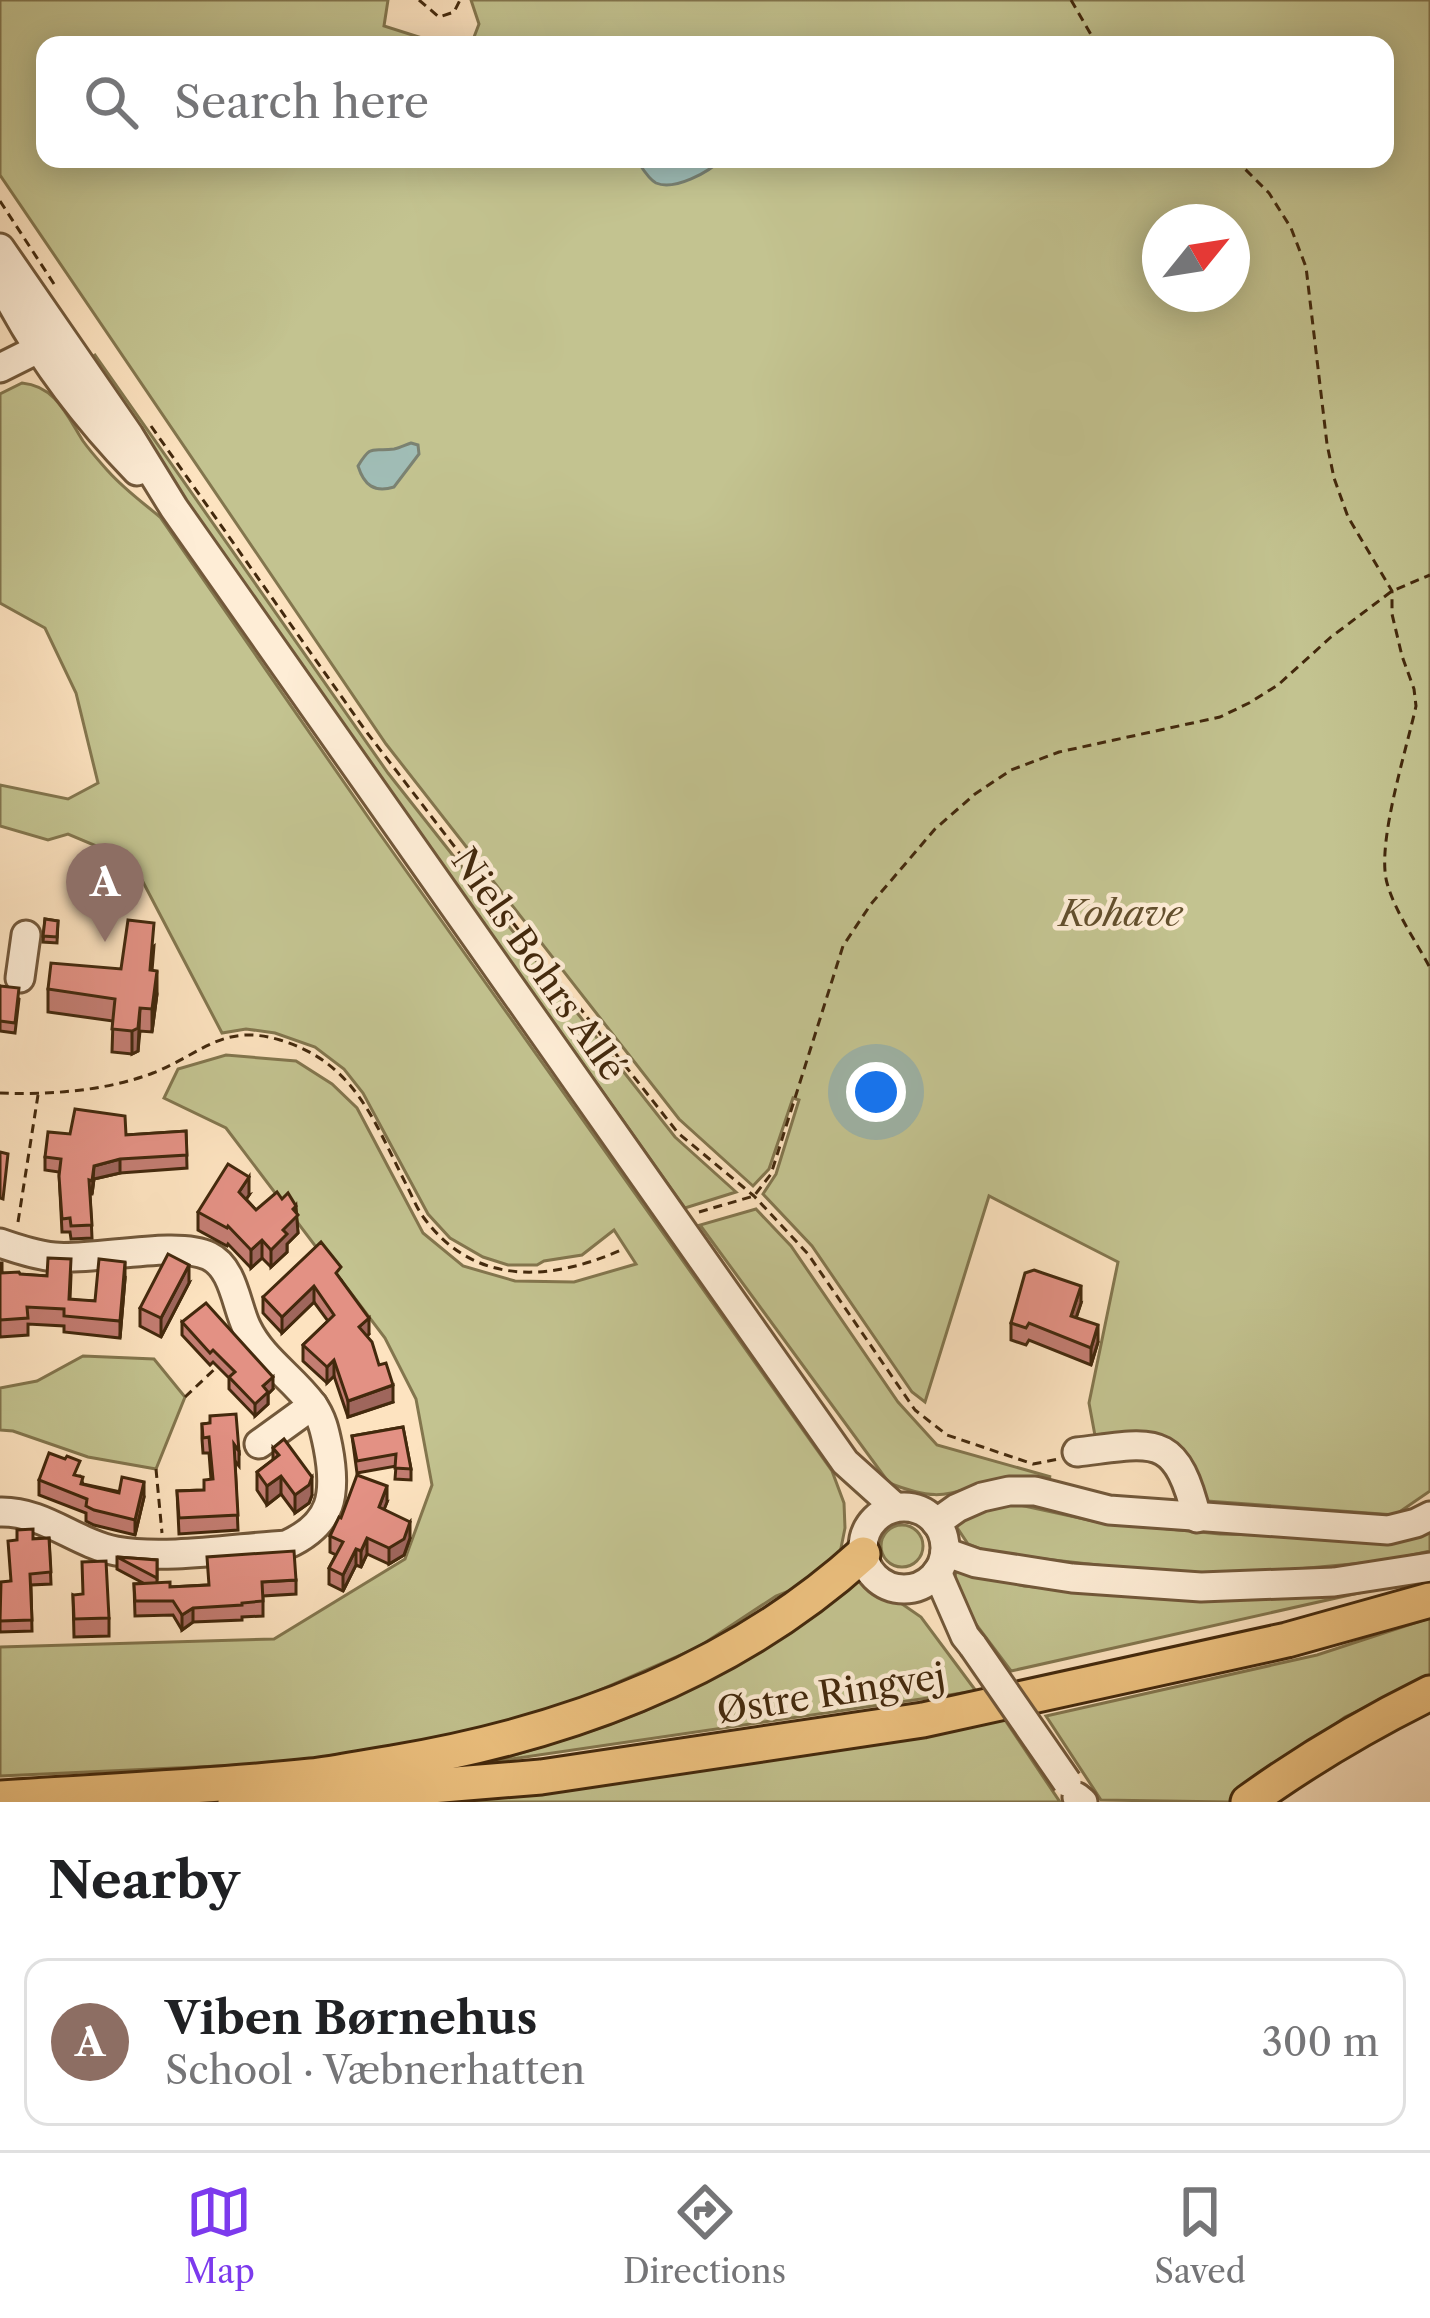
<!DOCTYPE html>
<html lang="en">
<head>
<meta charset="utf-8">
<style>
  :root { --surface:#fff; --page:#f6f6f6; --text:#202124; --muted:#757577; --line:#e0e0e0; --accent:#7c3aed }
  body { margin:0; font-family:"Libre Caslon Text",serif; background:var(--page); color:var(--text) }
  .compass { position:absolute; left:1142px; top:204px; width:108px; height:108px; border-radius:50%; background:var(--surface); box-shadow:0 6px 30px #0003; rotate:60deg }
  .you { position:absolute; left:876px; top:1092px; width:42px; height:42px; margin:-30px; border:9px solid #fff; border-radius:50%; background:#1a73e8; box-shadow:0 0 0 18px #1a73e833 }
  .badge { display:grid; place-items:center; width:78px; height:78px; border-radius:50%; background:var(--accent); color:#fff; font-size:39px; font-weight:700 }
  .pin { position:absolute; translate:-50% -99px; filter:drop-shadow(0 3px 6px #0008) }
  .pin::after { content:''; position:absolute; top:63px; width:42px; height:36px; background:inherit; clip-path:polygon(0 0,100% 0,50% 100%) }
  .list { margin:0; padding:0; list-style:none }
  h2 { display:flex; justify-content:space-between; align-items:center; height:156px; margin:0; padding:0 48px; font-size:51px }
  h2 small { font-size:39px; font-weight:400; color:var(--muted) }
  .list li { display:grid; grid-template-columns:78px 1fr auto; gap:36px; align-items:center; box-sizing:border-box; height:168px; margin:0 24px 24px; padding:0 24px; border:3px solid var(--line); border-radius:24px }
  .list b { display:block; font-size:45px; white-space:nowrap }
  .list p { margin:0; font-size:39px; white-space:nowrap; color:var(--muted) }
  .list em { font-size:39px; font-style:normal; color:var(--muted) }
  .icon { flex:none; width:66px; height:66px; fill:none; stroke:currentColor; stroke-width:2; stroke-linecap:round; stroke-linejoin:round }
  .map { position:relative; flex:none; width:1430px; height:1802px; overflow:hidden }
  .search { position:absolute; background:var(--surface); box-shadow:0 6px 30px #0003; left:36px; right:36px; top:36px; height:132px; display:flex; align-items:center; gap:30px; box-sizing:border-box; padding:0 42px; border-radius:24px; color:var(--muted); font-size:45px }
  .sheet { height:348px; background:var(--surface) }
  nav { display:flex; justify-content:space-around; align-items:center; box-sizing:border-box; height:168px; border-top:3px solid var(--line); background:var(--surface); font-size:33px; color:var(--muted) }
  nav a { display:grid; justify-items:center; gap:6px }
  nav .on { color:var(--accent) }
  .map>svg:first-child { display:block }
  .green { fill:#c3c390; stroke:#83764e; stroke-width:3; fill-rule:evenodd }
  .water { fill:#a0bdb6; stroke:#7b8272; stroke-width:3 }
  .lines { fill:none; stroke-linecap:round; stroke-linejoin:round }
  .minor-casing { stroke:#72583a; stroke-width:33 }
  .major-casing { stroke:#43290d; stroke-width:39 }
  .path { stroke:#43290d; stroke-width:3; stroke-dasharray:9 6; stroke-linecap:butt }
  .minor { stroke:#feedd6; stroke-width:27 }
  .major { stroke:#eec280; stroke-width:33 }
  .minor-bridge-casing { stroke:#72583a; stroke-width:33; stroke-linecap:butt }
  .minor-bridge { stroke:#feedd6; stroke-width:27 }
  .wall { fill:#c37d72; stroke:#43290d; stroke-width:3 }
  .shaded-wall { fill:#9f665c; stroke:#43290d; stroke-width:3 }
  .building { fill:#e39184; stroke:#43290d; stroke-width:3 }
  .labels { text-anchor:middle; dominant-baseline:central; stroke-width:9; stroke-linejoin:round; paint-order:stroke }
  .park-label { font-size:36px; font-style:italic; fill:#63502e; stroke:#feedd6 }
  .street-label { font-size:36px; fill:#43290d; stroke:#feedd6 }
</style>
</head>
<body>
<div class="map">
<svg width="1430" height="1802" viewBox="0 0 1430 1802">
  <rect width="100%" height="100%" fill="#fde3c0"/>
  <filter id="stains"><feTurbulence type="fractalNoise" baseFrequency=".00167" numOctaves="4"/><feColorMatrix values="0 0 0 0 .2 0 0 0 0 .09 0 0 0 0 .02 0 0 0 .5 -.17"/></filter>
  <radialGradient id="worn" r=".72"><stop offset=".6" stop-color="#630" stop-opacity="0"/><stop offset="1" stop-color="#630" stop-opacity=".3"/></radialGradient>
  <g class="green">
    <path d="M0 0H388L384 26 444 45H45V159H1385V45H471L479 24 471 0H1430V1491L1395 1515 1207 1501 1172 1440 1148 1436 1096 1441 1089 1403 1118 1262 989 1196 925 1402 912 1392 812 1246 763 1194 776 1174 799 1100 793 1098 769 1169 753 1186 679 1119 386 744 0 175ZM1160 222H1232V294H1160Z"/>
    <polygon points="95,355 388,773 675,1137 736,1192 685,1208 85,362"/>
    <path d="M22 383C56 386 67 416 83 441 90 451 100 462 108 471 124 489 142 502 160 517L375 827 832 1471 844 1503 845 1528 840 1553 799 1587 776 1596 697 1648 582 1698 466 1734 285 1763 0 1776V1647L274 1639 405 1559 432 1485 416 1399 385 1338 226 1128 164 1098 178 1069 226 1055 296 1061 332 1084 357 1108 423 1233 463 1266 515 1281 574 1282 636 1264 614 1230 582 1255 544 1261 537 1265H508L483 1257 450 1238 428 1214 363 1093 344 1069 315 1047 275 1033 246 1029 222 1033 132 861 68 834 48 840 0 826V785L68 799 98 783 76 693 45 628 0 603V394Z"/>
    <path d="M756 1209 791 1246 898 1402 937 1445 1051 1477C1035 1478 1018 1477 1002 1480 948 1491 945 1505 889 1483L700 1225Z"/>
    <polygon points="83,1356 154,1359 185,1397 156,1469 88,1457 13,1431 0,1430 0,1388 37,1381"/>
    <polygon points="996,1500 1098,1522 1220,1534 1383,1538 1430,1527 1430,1551 1385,1561 1233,1575 1124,1568 991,1553 968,1544 956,1526"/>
    <circle cx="902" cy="1546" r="21"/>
    <polygon points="957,1568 1024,1586 1198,1601 1297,1593 1430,1577 1011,1671 951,1591"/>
    <path d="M863 1577 921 1617 976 1691 491 1762C556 1742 623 1724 683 1693 747 1661 804 1618 863 1577Z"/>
    <polygon points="1430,1618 1430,1677 1345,1717 1229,1802 1101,1800 1046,1716 1317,1655"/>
    <polygon points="1003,1717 1060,1802 425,1802"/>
  </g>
  <g class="water">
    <path d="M636 159H721C710 172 674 191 656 183 648 179 641 166 636 159Z"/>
    <path d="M411 443 418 445 419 454 394 487C374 493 364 485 358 466 372 443 372 452 394 449 400 448 405 445 411 443Z"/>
  </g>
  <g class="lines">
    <g class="minor-casing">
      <g id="minor">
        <polyline points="0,248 129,435 174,508 845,1462 895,1507"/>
        <path d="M0 281C35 352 82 414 137 471"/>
        <polyline points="0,368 52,342"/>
        <polyline points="20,978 26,935"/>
        <path d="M0 1243C17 1249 36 1255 54 1257 93 1261 177 1240 209 1256 234 1268 236 1306 247 1328 262 1359 292 1377 312 1404 322 1417 325 1432 328 1447 337 1494 333 1524 286 1545 236 1548 164 1560 116 1551 75 1543 44 1511 0 1512"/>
        <polyline points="259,1444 313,1405"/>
        <path d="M1077 1452C1154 1443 1176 1431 1197 1518"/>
        <circle cx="904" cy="1548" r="41"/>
        <polyline points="936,1523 957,1508 982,1497 1009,1491 1035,1491 1109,1510 1388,1530 1416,1523 1430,1516"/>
        <polyline points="945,1552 976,1563 1072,1578 1201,1587 1334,1582 1430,1567"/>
        <polyline points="937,1572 965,1636 973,1646"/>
        <polyline points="1077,1797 1083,1802"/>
      </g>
    </g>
    <g class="major-casing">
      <g id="major">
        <path d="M0 1798C103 1791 208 1787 311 1776 338 1773 365 1767 392 1763 565 1734 732 1673 863 1554"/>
        <polyline points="235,1802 541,1777 923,1720 1287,1640 1430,1600"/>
        <path d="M1248 1802C1305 1761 1367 1724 1430 1693"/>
      </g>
    </g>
    <g class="path">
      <polyline points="419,0 439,17 454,12 460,0"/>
      <polyline points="1071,0 1097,45"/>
      <path d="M1235 159 1269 193 1291 228 1306 267 1327 444 1334 478 1348 517 1392 591V614L1402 656 1414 689 1416 706C1407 748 1376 844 1387 883 1395 912 1416 941 1430 968"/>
      <polyline points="0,201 54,284"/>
      <polyline points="151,426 365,730 517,928 678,1133 754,1196 808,1254 915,1410 947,1435 1033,1464 1059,1459"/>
      <path d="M0 1093C49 1095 106 1091 153 1073 203 1053 223 1023 280 1040 356 1063 374 1122 407 1186 412 1196 417 1209 424 1218 475 1287 551 1281 621 1250"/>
      <polyline points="699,1212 754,1196 771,1174 843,946 871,904 935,829 975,794 1011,770 1059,752 1220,717 1249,703 1278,685 1331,637 1392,591 1430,575"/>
      <polyline points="18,1222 38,1095"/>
      <polyline points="185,1397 219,1365"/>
      <polyline points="156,1469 162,1533"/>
    </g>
    <use href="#minor" class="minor"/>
    <use href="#major" class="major"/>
    <g class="minor-bridge-casing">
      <polyline id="minor-bridge" points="973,1646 1067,1782"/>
    </g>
    <use href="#minor-bridge" class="minor-bridge"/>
  </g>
  <g class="wall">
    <polygon points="45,919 58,921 57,943 43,942"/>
    <polygon points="154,946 152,971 157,994 152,1032 140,1031 138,1051 132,1054 112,1052 113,1021 48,1012 48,989 121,969"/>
    <polygon points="0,986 19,999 15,1033 0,1031"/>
    <polygon points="186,1131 187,1168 120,1173 94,1179 92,1194 90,1194 92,1238 71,1239 70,1232 62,1232 59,1172 45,1170 45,1157 126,1135"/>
    <polygon points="249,1195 246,1199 256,1210 296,1213 298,1233 287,1244 287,1252 271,1267 262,1258 251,1268 228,1244 227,1246 198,1230 198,1212"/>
    <polygon points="0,1263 2,1273 47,1276 71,1275 70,1300 95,1301 125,1279 120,1338 64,1332 64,1326 28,1324 28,1335 0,1337"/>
    <polygon points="341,1280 369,1334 367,1336 393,1402 348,1417 334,1376 327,1383 303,1361 303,1345 328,1321 314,1302 282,1333 263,1313 263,1297"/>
    <polygon points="189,1283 161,1337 140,1326 140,1308"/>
    <polygon points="1081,1303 1076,1318 1098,1342 1091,1365 1029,1340 1026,1345 1011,1340 1011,1323"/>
    <polygon points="182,1322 273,1389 268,1394 268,1404 255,1416 229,1389 229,1378 213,1362 210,1365 182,1335"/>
    <polygon points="210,1423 239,1451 239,1466 235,1461 238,1530 179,1534 177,1491 204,1490 211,1479 209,1453 203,1453 202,1439 202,1424"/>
    <polygon points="403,1427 411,1469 411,1480 395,1479 396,1466 357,1473 352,1436"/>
    <polygon points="273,1448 312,1495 309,1503 295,1513 281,1494 267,1505 257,1490 257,1472 273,1460"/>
    <polygon points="80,1476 83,1484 144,1497 135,1535 94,1525 86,1521 86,1513 39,1495 39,1480"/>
    <polygon points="387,1502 384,1509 410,1538 404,1555 389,1564 367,1554 361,1567 356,1565 343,1591 329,1584 329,1568 336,1555 330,1552 330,1536 341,1518"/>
    <polygon points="49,1538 51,1584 31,1585 32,1631 0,1632 0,1595 10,1582 33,1539"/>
    <polygon points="117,1557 157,1560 157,1583 170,1587 296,1580 296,1594 263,1596 263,1616 242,1617 242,1620 193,1622 182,1630 173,1615 135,1616 134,1584 145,1584 117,1569"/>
    <polygon points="73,1595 109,1618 109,1636 74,1637"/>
  </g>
  <g class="shaded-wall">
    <polygon points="157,971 157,994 152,1032 152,1009"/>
    <polygon points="140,1008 138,1051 132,1054 132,1031"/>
    <polygon points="120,1159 120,1173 94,1179 92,1194 94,1166"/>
    <polygon points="249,1177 249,1195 239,1210 239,1192"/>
    <polygon points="296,1206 298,1233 287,1244 287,1252 271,1267 271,1250"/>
    <polygon points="262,1240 262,1258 251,1268 251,1250"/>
    <polygon points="125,1262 125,1279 120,1338 120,1321"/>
    <polygon points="189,1265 189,1283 161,1337 161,1318"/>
    <polygon points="314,1286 314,1302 282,1333 282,1317"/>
    <polygon points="1081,1286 1081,1303 1071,1333 1071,1316"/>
    <polygon points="369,1318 369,1334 359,1344 359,1327"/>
    <polygon points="1098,1325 1098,1342 1091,1365 1091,1348"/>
    <polygon points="334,1360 334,1376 327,1383 327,1367"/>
    <polygon points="273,1377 273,1389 268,1394 268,1404 255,1416 255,1404 263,1386"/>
    <polygon points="393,1385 393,1402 348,1417 348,1401"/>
    <polygon points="281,1476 281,1494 267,1505 267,1486"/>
    <polygon points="312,1477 312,1495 309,1503 295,1513 295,1495"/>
    <polygon points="144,1482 144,1497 135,1535 135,1520"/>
    <polygon points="387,1486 387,1502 379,1523 379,1507"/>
    <polygon points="410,1522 410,1538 404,1555 389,1564 389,1548"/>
    <polygon points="367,1538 367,1554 361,1567 361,1551"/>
    <polygon points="356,1549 356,1565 343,1591 343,1575"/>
    <polygon points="193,1608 193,1622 182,1630 182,1615"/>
  </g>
  <g class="building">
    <polygon points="45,919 58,921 57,937 43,936"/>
    <polygon points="128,920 154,923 150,970 157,971 152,1009 140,1008 138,1028 132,1031 112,1029 115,999 48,989 51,963 121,969"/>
    <polygon points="0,986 19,988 15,1023 0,1021"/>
    <polygon points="75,1109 125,1116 126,1135 186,1131 187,1155 120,1159 94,1166 92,1181 89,1180 92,1225 71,1226 70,1218 62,1219 59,1176 61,1159 45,1157 48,1132 70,1134"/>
    <polygon points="0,1152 8,1154 3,1199 0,1198"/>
    <polygon points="228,1164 249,1177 239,1192 256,1210 277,1192 282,1199 288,1193 296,1206 293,1209 298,1215 283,1230 287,1234 271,1250 262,1240 251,1250 228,1226 227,1228 198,1212"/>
    <polygon points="321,1242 341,1267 336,1273 369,1318 359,1327 372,1342 379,1365 386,1363 393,1385 348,1401 334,1360 327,1367 303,1345 334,1315 314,1286 282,1317 263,1297"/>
    <polygon points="168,1254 189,1265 161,1318 140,1308"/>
    <polygon points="48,1258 71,1259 69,1299 95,1301 99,1259 125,1262 120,1321 64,1316 64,1309 27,1307 28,1318 0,1320 0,1263 2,1263 2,1273 19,1272 20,1274 47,1276"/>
    <polygon points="1034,1270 1081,1286 1071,1316 1098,1325 1091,1348 1029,1323 1026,1328 1011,1323 1025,1273"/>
    <polygon points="206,1303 273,1377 263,1386 268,1392 255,1404 229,1377 235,1372 213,1350 210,1353 182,1322"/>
    <polygon points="236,1414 239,1451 234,1444 238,1515 179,1518 177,1491 204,1490 204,1480 213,1479 209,1437 203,1438 202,1424 210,1423 210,1416"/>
    <polygon points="403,1427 411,1469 395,1468 396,1454 357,1461 352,1436"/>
    <polygon points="284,1439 312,1477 309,1485 295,1495 281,1476 267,1486 257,1472 279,1455 273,1448"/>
    <polygon points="49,1453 65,1459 67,1456 80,1461 74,1475 83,1477 81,1484 119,1493 122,1477 144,1482 135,1520 94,1510 86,1506 87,1499 39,1480"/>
    <polygon points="357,1475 387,1486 379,1507 410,1522 404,1539 389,1548 367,1538 361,1551 356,1549 343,1575 329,1568 343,1542 330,1536 339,1517 341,1518"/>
    <polygon points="33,1529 33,1539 49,1538 51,1572 30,1574 32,1620 0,1621 1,1582 11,1581 8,1541 17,1540 17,1530"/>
    <polygon points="294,1551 296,1580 262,1582 263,1601 242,1603 242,1605 193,1608 182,1615 173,1601 135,1601 134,1584 170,1582 170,1587 209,1585 207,1557"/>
    <polygon points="117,1557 157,1560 157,1578"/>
    <polygon points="106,1561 109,1618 74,1619 73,1595 83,1594 82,1562"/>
  </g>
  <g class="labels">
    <g class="park-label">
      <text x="1121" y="913">Kohave</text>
    </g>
    <g class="street-label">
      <text transform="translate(539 964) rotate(55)">Niels Bohrs Allé</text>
      <text transform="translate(831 1693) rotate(-9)">Østre Ringvej</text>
    </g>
  </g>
  <rect width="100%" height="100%" filter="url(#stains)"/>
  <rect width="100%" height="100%" fill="url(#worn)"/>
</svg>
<svg class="compass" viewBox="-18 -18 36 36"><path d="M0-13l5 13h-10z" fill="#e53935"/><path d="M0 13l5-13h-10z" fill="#757577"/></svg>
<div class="you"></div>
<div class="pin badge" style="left:105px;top:942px;background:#8d6e63">A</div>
<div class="search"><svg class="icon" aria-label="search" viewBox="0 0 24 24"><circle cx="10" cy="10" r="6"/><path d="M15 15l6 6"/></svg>Search here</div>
</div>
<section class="sheet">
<h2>Nearby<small></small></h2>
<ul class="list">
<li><span class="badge" style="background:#8d6e63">A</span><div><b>Viben Børnehus</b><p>School · Væbnerhatten</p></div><em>300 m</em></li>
</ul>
</section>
<nav>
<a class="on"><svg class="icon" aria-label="map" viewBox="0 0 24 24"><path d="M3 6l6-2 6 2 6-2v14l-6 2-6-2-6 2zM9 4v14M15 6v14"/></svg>Map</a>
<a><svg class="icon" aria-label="directions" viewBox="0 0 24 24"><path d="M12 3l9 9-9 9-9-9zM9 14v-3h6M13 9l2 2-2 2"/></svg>Directions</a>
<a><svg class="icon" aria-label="saved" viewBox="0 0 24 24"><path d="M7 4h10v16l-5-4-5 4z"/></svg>Saved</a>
</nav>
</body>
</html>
